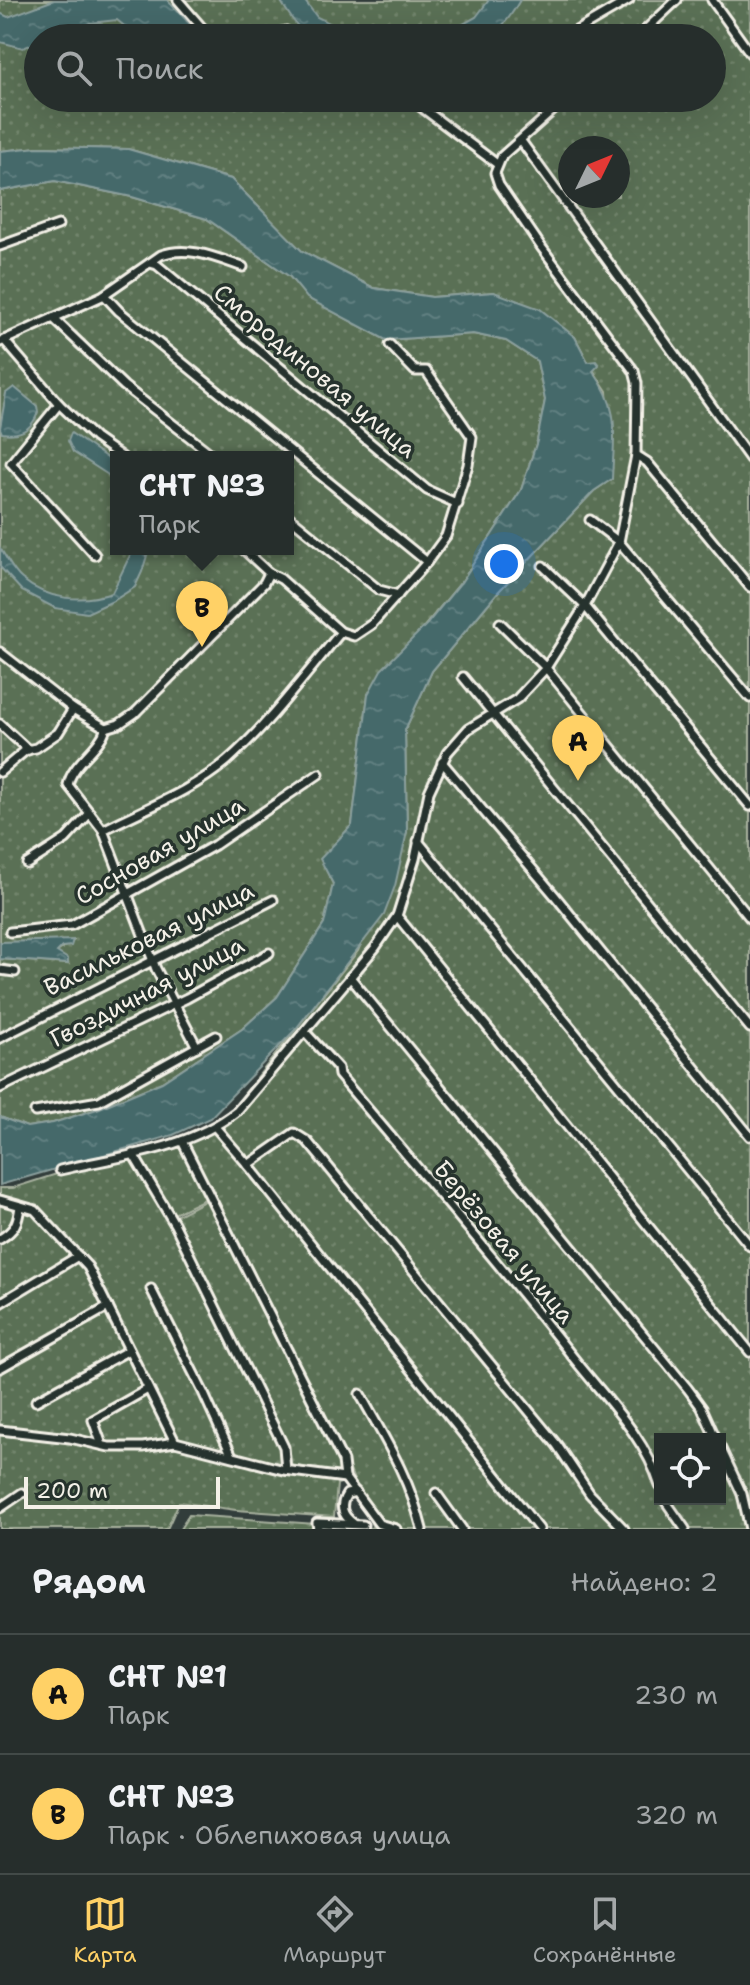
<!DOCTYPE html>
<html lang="ru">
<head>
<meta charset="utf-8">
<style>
  :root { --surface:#262e2c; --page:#323a38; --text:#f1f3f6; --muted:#a4a8a9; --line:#424a48; --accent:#ffd166 }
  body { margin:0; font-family:"Shantell Sans",sans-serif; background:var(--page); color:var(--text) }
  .controls { position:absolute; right:24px; bottom:24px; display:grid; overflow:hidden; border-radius:0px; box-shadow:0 8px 32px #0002 }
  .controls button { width:72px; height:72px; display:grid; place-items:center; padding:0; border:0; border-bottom:2px solid var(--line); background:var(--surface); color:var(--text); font:40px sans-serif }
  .compass { position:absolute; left:558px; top:136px; width:72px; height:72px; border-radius:50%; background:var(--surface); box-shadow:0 8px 32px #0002; rotate:47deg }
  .scale { position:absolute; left:24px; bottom:20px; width:196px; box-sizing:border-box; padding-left:8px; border:4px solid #f4f1e8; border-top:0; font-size:22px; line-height:28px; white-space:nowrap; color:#f4f1e8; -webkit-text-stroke:6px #26332d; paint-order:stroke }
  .you { position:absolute; left:504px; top:564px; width:28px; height:28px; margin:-20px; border:6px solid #fff; border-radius:50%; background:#1a73e8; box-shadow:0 0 0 12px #1a73e833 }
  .badge { display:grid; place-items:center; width:52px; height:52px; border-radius:50%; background:var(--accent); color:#111; font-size:26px; font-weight:700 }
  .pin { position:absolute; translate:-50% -66px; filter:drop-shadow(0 2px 4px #0008) }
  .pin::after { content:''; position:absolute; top:42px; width:28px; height:24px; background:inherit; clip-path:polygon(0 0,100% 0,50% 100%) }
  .popup { position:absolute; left:110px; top:451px; width:184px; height:104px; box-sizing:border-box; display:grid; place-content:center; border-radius:0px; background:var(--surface); filter:drop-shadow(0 2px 6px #0005); font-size:26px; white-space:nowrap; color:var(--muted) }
  .popup b { font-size:30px; color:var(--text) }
  .popup::after { content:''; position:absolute; left:50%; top:100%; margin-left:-16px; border:16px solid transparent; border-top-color:var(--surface) }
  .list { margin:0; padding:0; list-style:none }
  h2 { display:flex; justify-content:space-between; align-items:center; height:104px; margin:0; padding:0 32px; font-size:34px }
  h2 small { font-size:26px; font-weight:400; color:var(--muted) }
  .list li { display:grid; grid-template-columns:52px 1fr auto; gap:24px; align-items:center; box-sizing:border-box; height:120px; padding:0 32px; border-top:2px solid var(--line) }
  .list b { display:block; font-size:30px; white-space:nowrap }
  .list p { margin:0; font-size:26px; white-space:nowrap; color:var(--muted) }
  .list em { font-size:26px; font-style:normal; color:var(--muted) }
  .icon { flex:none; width:44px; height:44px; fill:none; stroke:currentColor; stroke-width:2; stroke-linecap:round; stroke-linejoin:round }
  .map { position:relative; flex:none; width:750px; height:1529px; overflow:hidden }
  .search { position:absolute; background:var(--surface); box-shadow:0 8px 32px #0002; left:24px; right:24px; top:24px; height:88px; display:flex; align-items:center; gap:20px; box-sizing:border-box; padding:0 28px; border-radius:44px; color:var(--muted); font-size:30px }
  .sheet { height:344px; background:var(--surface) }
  nav { display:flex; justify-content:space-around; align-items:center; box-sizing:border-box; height:112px; border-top:2px solid var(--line); background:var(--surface); font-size:22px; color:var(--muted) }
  nav a { display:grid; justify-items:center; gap:4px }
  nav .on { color:var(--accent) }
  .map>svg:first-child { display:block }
  .garden { fill:url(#garden-dots); stroke:#a7b09e; stroke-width:2; fill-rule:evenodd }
  .water { fill:url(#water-ripples); stroke:#8b9f9d; stroke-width:2 }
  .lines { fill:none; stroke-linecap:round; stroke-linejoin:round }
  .street-casing { stroke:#f4f1e8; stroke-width:13 }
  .street { stroke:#26332d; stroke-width:7 }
  .labels { text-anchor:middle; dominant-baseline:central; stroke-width:7; stroke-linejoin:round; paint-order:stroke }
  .street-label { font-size:24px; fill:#f4f1e8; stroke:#26332d }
</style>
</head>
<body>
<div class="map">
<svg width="750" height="1529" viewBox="0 0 750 1529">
  <defs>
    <pattern id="garden-dots" width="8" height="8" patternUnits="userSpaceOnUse" patternTransform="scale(2)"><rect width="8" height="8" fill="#5a7054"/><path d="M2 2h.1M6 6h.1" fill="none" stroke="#72856d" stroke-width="1.8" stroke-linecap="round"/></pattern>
    <pattern id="water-ripples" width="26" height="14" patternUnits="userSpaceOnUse" patternTransform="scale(2)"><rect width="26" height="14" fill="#45696b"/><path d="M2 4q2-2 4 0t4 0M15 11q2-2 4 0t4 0" fill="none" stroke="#607f80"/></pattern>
  </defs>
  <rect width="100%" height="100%" fill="#323d3b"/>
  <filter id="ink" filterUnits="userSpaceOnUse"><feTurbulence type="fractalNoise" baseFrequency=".0125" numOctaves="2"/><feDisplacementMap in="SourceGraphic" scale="16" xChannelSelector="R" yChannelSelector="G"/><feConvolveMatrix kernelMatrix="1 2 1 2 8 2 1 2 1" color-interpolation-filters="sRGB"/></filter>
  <g filter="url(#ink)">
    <g class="garden">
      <path d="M0 0H750V1524L745 1492 708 1412 691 1387 687 1389 701 1409 713 1439H660V1499H720V1455L750 1529H180L189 1515 373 1528 340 1445 215 1194 174 1214 141 1157 224 1119 358 951 407 832 405 730 432 671 498 592 594 491 612 479 607 391 593 370 598 365 588 362 575 337 494 292 432 297 374 288 302 251 231 179 128 149 38 147 0 151ZM38 38H712V98H38ZM570 148H618V196H570Z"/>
      <path d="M55 181 132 197 207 219 290 277 308 298 386 340 473 334 506 341 537 361 545 400 537 441 521 490 462 581 368 694 352 825 321 859 333 884 324 924 277 997 242 1029 162 1082 97 1109 53 1123 27 1127 0 1117V959L68 964 57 952 73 941 0 942V191ZM116 457H288V549H116Z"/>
      <polygon points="129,1151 172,1218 210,1198 352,1480 337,1484 334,1517 236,1510 179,1502 167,1529 0,1529 0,1188 13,1188"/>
    </g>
    <g class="water">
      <polygon points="54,0 167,0 192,26 193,38 139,38 117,20 90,23 48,38 38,38 38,42 23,48 0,42 0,13 8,17"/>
      <path d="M280 0H304L317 17 360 38C309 38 308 46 280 0Z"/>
      <path d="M489 0H520C496 44 484 38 438 38L476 17Z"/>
      <path d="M38 147 128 149 231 179 302 251 374 288 432 297 494 292 540 309 575 337 588 362 596 361 599 365 593 371C621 410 614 433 612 479L594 491 498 592 432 671 405 730 407 832 395 886 384 915 295 1030 210 1118 173 1135 0 1185V1117L27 1127 53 1123 97 1109 162 1082 242 1029 277 997 324 924 333 884 320 859 352 825 368 694 381 670 427 624 462 581 521 490 537 441 545 400 537 361 506 341 473 334 386 340 307 298 290 277 207 219 132 197 55 181 0 191V151Z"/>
      <path d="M14 387 37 406 38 412C32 430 19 436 2 433L0 428 6 393Z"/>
      <polygon points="71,433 116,464 116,480 73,452 68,441"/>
      <path d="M0 548C7 558 13 572 22 579 47 600 82 603 112 593L133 549H149L142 572 135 587 113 601 87 613 55 608 22 591 0 567Z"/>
      <polygon points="73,940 71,946 62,947 57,952 68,959 68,964 0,959 0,942"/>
    </g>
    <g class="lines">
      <g class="street-casing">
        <g id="street">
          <polyline points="178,0 204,30 259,37 286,31 296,38"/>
          <polyline points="712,0 750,53"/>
          <polyline points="564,38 629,0"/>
          <polyline points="637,38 677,0"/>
          <polyline points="412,98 421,107 497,164"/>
          <polyline points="521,141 750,459"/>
          <polyline points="0,246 58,225"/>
          <polyline points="150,263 157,265 427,490 458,504"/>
          <polyline points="104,295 119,311 427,562"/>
          <polyline points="53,318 124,386 215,457"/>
          <polyline points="4,340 59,404 95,438 122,457"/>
          <path d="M0 342 102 296 161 255C188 245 217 258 243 267"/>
          <polyline points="59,404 11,463 95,555"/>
          <polyline points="636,455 647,462 750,587"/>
          <polyline points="288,516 379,590 398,595"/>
          <polyline points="590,520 619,542 750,698"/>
          <polyline points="243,549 269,573 281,579 341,632"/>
          <polyline points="543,566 585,606 750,806"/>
          <polyline points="500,623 546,668 750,918"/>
          <path d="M0 652 73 709 106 728C99 750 72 763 68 785L103 830 156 969 197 1047"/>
          <polyline points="463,677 750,1028"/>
          <polyline points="0,724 28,750"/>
          <polyline points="106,728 119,724 135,713 264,583 269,573"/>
          <polyline points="442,762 556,897 750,1136"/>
          <polyline points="0,772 26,750 36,748 58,733 73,709"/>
          <path d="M103 830C144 809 192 791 227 761 270 723 305 675 341 632L354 636 372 624 427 562 446 536 468 465 472 437 426 371H415L390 345"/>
          <polyline points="418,841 750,1246"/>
          <polyline points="27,864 66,839 90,813"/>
          <polyline points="397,916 750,1352"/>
          <polyline points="10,932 72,925 215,845 319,774"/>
          <polyline points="0,970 15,972"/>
          <polyline points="350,977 688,1389 702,1408 716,1439"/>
          <path d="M305 1032 338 1068 339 1075C417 1168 497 1260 572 1356 604 1397 645 1436 660 1486"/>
          <polyline points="0,1038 273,900"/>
          <polyline points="0,1088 187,998 269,953"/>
          <polyline points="35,1112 99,1101 216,1036"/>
          <polyline points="216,1128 248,1165 539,1529"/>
          <polyline points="182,1141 343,1461 345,1478"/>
          <polyline points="133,1154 175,1225 284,1447 286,1470"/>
          <polyline points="248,1165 294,1133 307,1141 557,1445 590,1494 624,1529"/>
          <path d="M60 1170C120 1156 188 1150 237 1111L375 948 397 916 415 859 429 792 447 753 468 729 517 699 546 668 585 606 619 542 636 455 637 383 634 371 542 248 499 185 495 173 502 156 567 98"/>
          <polyline points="0,1200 35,1210 88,1267 175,1442"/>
          <path d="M0 1239C15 1230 18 1223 20 1206"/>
          <polyline points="151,1289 203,1392 232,1456"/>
          <polyline points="0,1303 78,1256"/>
          <polyline points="0,1368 108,1307"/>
          <path d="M360 1394C385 1439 410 1479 422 1529"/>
          <polyline points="36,1401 129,1350"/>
          <polyline points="0,1430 70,1438 109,1447 143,1447 175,1442 284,1470 345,1478 379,1524 396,1529"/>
          <polyline points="102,1445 93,1420 148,1389"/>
          <polyline points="720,1447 742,1494 750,1529"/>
          <polyline points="436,1493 462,1529"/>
          <polyline points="664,1499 685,1529"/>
          <polyline points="0,1508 22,1493"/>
          <path d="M353 1523C342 1515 339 1506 347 1494L356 1492"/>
          <polyline points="318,1529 317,1523 363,1525"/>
        </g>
      </g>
      <use href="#street" class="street"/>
    </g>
  </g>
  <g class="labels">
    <g class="street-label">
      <text transform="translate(315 371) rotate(40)">Смородиновая улица</text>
      <text transform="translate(160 851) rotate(-30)">Сосновая улица</text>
      <text transform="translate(149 939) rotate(-26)">Васильковая улица</text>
      <text transform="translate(147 992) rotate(-27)">Гвоздичная улица</text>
      <text transform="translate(504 1242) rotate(50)">Берёзовая улица</text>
    </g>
  </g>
</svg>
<div class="controls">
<button><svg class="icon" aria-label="locate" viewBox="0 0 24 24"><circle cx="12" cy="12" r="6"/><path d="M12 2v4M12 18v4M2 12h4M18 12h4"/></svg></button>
</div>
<svg class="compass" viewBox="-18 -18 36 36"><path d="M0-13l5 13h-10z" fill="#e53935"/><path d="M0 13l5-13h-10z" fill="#a4a8a9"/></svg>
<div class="scale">200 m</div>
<div class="you"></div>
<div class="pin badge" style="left:578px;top:781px">A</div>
<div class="pin badge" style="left:202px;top:647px">B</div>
<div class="popup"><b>СНТ №3</b>Парк</div>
<div class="search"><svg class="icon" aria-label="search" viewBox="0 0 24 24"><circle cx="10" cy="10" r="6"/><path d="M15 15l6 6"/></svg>Поиск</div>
</div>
<section class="sheet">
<h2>Рядом<small>Найдено: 2</small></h2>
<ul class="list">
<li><span class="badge">A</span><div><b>СНТ №1</b><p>Парк</p></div><em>230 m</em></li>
<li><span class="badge">B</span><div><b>СНТ №3</b><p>Парк · Облепиховая улица</p></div><em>320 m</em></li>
</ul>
</section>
<nav>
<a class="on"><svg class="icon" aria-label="map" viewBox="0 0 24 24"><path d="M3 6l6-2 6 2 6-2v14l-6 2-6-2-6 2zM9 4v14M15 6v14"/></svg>Карта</a>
<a><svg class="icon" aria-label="directions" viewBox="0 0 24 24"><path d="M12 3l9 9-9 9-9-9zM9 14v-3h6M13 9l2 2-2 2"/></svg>Маршрут</a>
<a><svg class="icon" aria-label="saved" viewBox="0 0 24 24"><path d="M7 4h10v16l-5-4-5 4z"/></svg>Сохранённые</a>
</nav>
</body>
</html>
